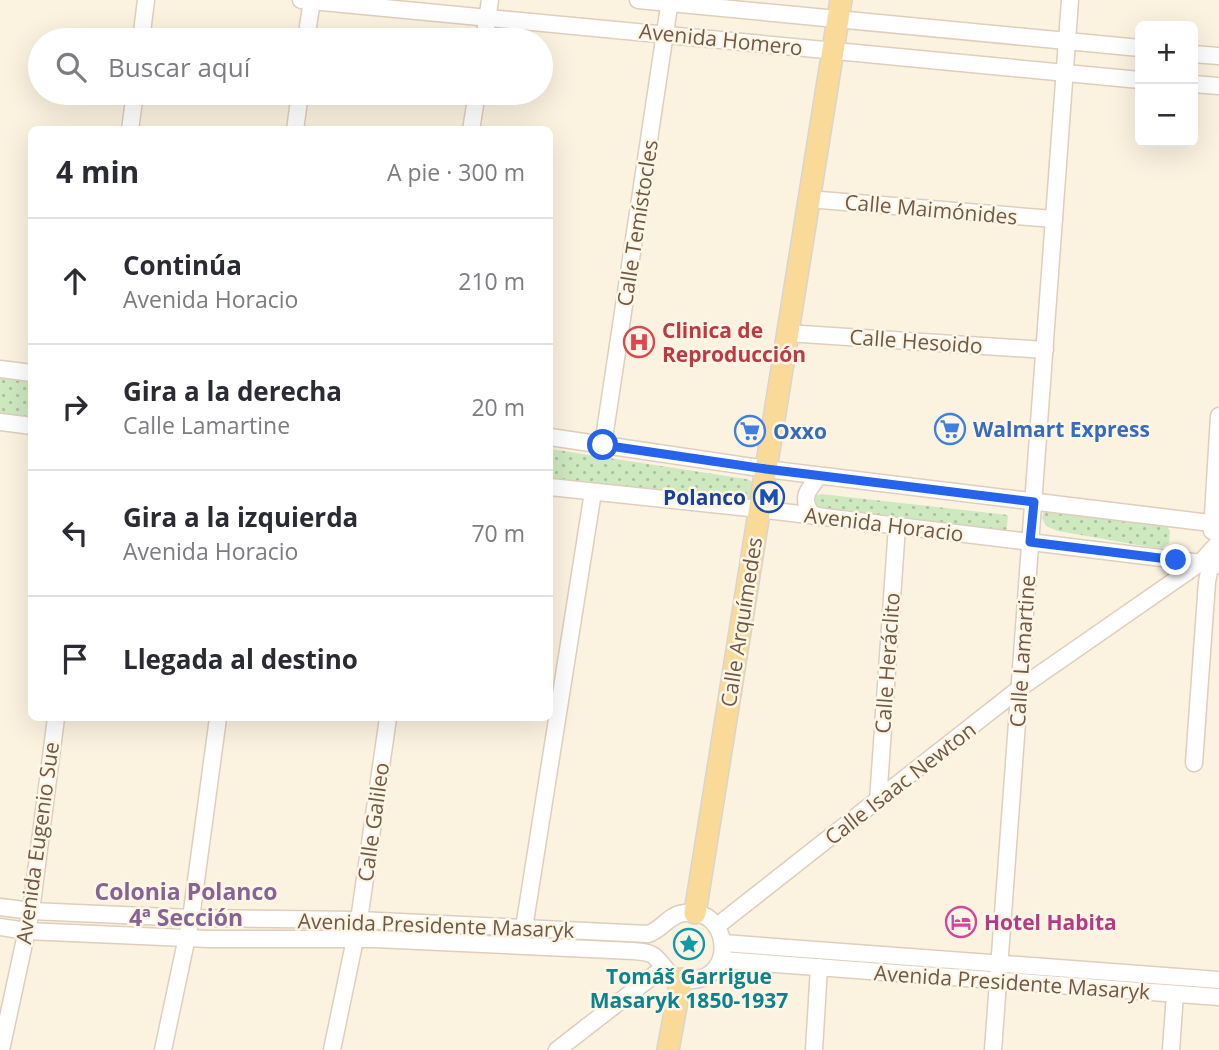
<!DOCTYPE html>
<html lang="es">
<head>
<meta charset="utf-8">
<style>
  :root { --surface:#fff; --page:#f2f2f3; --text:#2b2b33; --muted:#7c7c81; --line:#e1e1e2 }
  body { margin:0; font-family:"Open Sans",sans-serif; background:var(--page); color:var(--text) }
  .controls { position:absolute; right:21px; top:21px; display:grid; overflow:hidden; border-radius:10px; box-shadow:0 7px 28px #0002 }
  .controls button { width:63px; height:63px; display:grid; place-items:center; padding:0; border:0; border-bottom:2px solid var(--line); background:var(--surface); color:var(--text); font:35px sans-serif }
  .stop { position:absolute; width:21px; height:21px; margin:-16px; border:5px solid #2563eb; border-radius:50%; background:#fff }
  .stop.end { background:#2563eb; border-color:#fff; box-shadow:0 2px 7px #0008 }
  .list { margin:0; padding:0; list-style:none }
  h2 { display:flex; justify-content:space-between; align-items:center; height:91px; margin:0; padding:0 28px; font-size:30px }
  h2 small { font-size:23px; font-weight:400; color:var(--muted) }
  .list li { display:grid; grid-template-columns:46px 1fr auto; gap:21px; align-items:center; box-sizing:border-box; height:126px; padding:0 28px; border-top:2px solid var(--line) }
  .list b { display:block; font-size:26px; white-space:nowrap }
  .list p { margin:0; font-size:23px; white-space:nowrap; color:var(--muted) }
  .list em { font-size:23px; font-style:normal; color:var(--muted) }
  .icon { flex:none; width:38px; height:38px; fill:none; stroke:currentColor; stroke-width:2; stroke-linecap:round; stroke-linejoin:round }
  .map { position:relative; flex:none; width:1219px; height:1050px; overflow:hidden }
  .search { position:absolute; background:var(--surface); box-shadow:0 7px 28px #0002; left:28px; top:28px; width:525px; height:77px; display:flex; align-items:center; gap:18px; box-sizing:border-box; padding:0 24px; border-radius:38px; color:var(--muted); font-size:26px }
  .panel { position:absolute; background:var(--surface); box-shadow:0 7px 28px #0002; left:28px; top:126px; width:525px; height:595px; border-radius:10px }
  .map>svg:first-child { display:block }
  .park { fill:url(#park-dots) }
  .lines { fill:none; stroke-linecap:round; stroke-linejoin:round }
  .minor-casing { stroke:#dfcebd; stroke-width:19 }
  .major-casing { stroke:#dad4cf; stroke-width:24 }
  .minor { stroke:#fff; stroke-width:16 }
  .major { stroke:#f9da99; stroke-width:21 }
  .route { stroke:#2563eb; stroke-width:9 }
  .labels { text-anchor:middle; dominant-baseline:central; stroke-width:5; stroke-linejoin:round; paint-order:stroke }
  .street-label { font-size:21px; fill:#715948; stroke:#fff6e6 }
  .health-label { font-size:21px; font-weight:bold; fill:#be3a42; stroke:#fff6e6; text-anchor:start }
  .shop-label { font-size:21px; font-weight:bold; fill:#366cbe; stroke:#fff6e6; text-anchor:start }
  .transit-label { font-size:21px; font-weight:bold; fill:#164399; stroke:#fff6e6; text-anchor:end }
  .hotel-label { font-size:21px; font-weight:bold; fill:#b23c85; stroke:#fff6e6; text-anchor:start }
  .culture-label { font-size:21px; font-weight:bold; fill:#0d838f; stroke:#fff6e6 }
  .neighbourhood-label { font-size:23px; font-weight:bold; fill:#866495; stroke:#fff6e6 }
</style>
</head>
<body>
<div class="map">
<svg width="1219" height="1050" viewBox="0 0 1219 1050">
  <defs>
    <pattern id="park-dots" width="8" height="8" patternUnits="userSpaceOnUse" patternTransform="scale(1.75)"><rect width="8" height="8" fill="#cee8c0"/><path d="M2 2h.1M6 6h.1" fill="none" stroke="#acbf9e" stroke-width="1.8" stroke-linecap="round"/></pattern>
  </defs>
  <rect width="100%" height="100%" fill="#fbf2e0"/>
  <g class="park">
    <polygon points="0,372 31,375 31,418 0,414"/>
    <polygon points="550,449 746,479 759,484 757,505 550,484"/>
    <polygon points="821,494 1008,515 1006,536 832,512 816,505 815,496"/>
    <polygon points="1044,511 1166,525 1170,531 1169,543 1161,549 1058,531 1046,526 1042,518"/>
  </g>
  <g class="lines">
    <g class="minor-casing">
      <g id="minor">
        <polyline points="301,0 1140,80"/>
        <polyline points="638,0 1140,48"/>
        <polyline points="141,40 146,0"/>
        <polyline points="306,40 312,0"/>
        <polyline points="484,40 490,0"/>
        <polyline points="1193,54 1219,56"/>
        <polyline points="1193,84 1219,86"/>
        <polyline points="130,130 135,93"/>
        <polyline points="295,130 300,93"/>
        <polyline points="471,130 477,93"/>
        <polyline points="808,199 1054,219"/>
        <polyline points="787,333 1045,350"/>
        <polyline points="0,369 32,373"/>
        <polyline points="0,422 32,426"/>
        <polyline points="550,437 766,469 1219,524"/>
        <polyline points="603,445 670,0"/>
        <path d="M819 476C809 489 800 497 811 513L820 517"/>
        <polyline points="550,487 759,509 1219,565"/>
        <polyline points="1212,531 1219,416"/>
        <polyline points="1194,763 1207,582 1212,556"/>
        <polyline points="878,801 897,526"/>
        <path d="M0 907 31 911 191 918 359 920 648 934C662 930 668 915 684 913 729 906 738 976 693 980 669 982 668 968 654 956 648 951 639 952 633 951L375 939H209L26 931 0 927"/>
        <polyline points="717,926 1020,688 1200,563 1219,542"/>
        <polyline points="524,928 593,492"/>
        <polyline points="723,943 1219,980"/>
        <polyline points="722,960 1219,997"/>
        <polyline points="1,1050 31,911 56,718"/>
        <polyline points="163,1050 191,918 218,718"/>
        <polyline points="332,1050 359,920 388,718"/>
        <polyline points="557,1050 663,968"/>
        <polyline points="814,1050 819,967"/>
        <polyline points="993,1050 1070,0"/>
        <polyline points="1171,1050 1175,994"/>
      </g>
    </g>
    <g class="major-casing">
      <g id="major">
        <polyline points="695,913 841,0"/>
        <polyline points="668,1050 681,979"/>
      </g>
    </g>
    <use href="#minor" class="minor"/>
    <use href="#major" class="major"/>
  </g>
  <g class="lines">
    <polyline class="route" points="603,445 766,469 1034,502 1030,542 1176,560"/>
  </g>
  <defs>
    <g id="hospital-ring" transform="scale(1.575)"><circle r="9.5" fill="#fff6e6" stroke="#e0444e" stroke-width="1.5"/><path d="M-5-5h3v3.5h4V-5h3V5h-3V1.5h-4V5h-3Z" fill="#e0444e"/></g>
    <g id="supermarket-ring" transform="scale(1.575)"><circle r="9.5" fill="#fff6e6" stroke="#3f7fe0" stroke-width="1.5"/><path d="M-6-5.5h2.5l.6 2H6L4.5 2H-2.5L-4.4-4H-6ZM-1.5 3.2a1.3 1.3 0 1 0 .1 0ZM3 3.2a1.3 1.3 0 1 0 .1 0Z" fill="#3f7fe0"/></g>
    <g id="metro-ring" transform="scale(1.575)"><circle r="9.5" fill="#fff6e6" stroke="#1a4fb4" stroke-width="1.5"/><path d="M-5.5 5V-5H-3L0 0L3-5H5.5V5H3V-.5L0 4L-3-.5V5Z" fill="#1a4fb4"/></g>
    <g id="hotel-ring" transform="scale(1.575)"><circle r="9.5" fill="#fff6e6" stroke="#d1479c" stroke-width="1.5"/><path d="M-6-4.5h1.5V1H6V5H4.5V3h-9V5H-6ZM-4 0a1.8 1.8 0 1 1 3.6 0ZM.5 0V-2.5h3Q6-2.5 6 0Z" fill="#d1479c"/></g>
    <g id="sight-ring" transform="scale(1.575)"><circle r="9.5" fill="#fff6e6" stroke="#0f9aa8" stroke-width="1.5"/><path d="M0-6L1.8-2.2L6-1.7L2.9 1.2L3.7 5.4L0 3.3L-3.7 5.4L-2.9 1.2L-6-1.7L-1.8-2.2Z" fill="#0f9aa8"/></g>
  </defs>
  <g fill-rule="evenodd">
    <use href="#hospital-ring" x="639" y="342"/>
    <use href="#supermarket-ring" x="950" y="429"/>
    <use href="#supermarket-ring" x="750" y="431"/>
    <use href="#metro-ring" x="769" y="497"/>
    <use href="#hotel-ring" x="961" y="922"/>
    <use href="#sight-ring" x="689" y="944"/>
  </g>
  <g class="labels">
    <g class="street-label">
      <text transform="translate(721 39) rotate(6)">Avenida Homero</text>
      <text transform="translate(931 209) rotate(5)">Calle Maimónides</text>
      <text transform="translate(637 223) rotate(-81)">Calle Temístocles</text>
      <text transform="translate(916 341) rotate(4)">Calle Hesoido</text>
      <text transform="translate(884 524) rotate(7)">Avenida Horacio</text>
      <text transform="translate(741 622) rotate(-81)">Calle Arquímedes</text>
      <text transform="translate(1022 651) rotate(-86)">Calle Lamartine</text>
      <text transform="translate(887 663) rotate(-86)">Calle Heráclito</text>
      <text transform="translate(900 783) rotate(-38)">Calle Isaac Newton</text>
      <text transform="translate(373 822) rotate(-82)">Calle Galileo</text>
      <text transform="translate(37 843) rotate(-82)">Avenida Eugenio Sue</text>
      <text transform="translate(436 925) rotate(2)">Avenida Presidente Masaryk</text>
      <text transform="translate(1012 982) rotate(4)">Avenida Presidente Masaryk</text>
    </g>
    <g class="health-label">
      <text x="662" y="330">Clinica de<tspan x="662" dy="24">Reproducción</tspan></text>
    </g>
    <g class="shop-label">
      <text x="973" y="429">Walmart Express</text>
      <text x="773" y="431">Oxxo</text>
    </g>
    <g class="transit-label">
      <text x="746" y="497">Polanco</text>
    </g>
    <g class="hotel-label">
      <text x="984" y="922">Hotel Habita</text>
    </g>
    <g class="culture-label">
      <text x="689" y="976">Tomáš Garrigue<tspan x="689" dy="24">Masaryk 1850-1937</tspan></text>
    </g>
    <g class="neighbourhood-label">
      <text x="186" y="891">Colonia Polanco<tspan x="186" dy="26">4ª Sección</tspan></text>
    </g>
  </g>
</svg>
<div class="controls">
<button>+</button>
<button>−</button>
</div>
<div class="stop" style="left:603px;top:445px"></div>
<div class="stop end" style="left:1176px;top:560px"></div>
<div class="search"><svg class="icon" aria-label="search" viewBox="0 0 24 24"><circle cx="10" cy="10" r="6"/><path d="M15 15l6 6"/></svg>Buscar aquí</div>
<section class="panel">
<h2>4 min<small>A pie · 300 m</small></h2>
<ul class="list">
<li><svg class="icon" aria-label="ahead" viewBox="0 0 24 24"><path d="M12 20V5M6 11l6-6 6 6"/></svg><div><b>Continúa</b><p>Avenida Horacio</p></div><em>210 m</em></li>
<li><svg class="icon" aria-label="right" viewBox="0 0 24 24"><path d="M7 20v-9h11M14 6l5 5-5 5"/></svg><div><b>Gira a la derecha</b><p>Calle Lamartine</p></div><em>20 m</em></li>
<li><svg class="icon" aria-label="left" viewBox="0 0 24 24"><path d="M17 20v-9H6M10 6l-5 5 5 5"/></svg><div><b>Gira a la izquierda</b><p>Avenida Horacio</p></div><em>70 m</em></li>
<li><svg class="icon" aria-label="arrive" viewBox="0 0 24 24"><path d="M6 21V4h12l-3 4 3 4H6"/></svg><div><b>Llegada al destino</b></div></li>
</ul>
</section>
</div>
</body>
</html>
